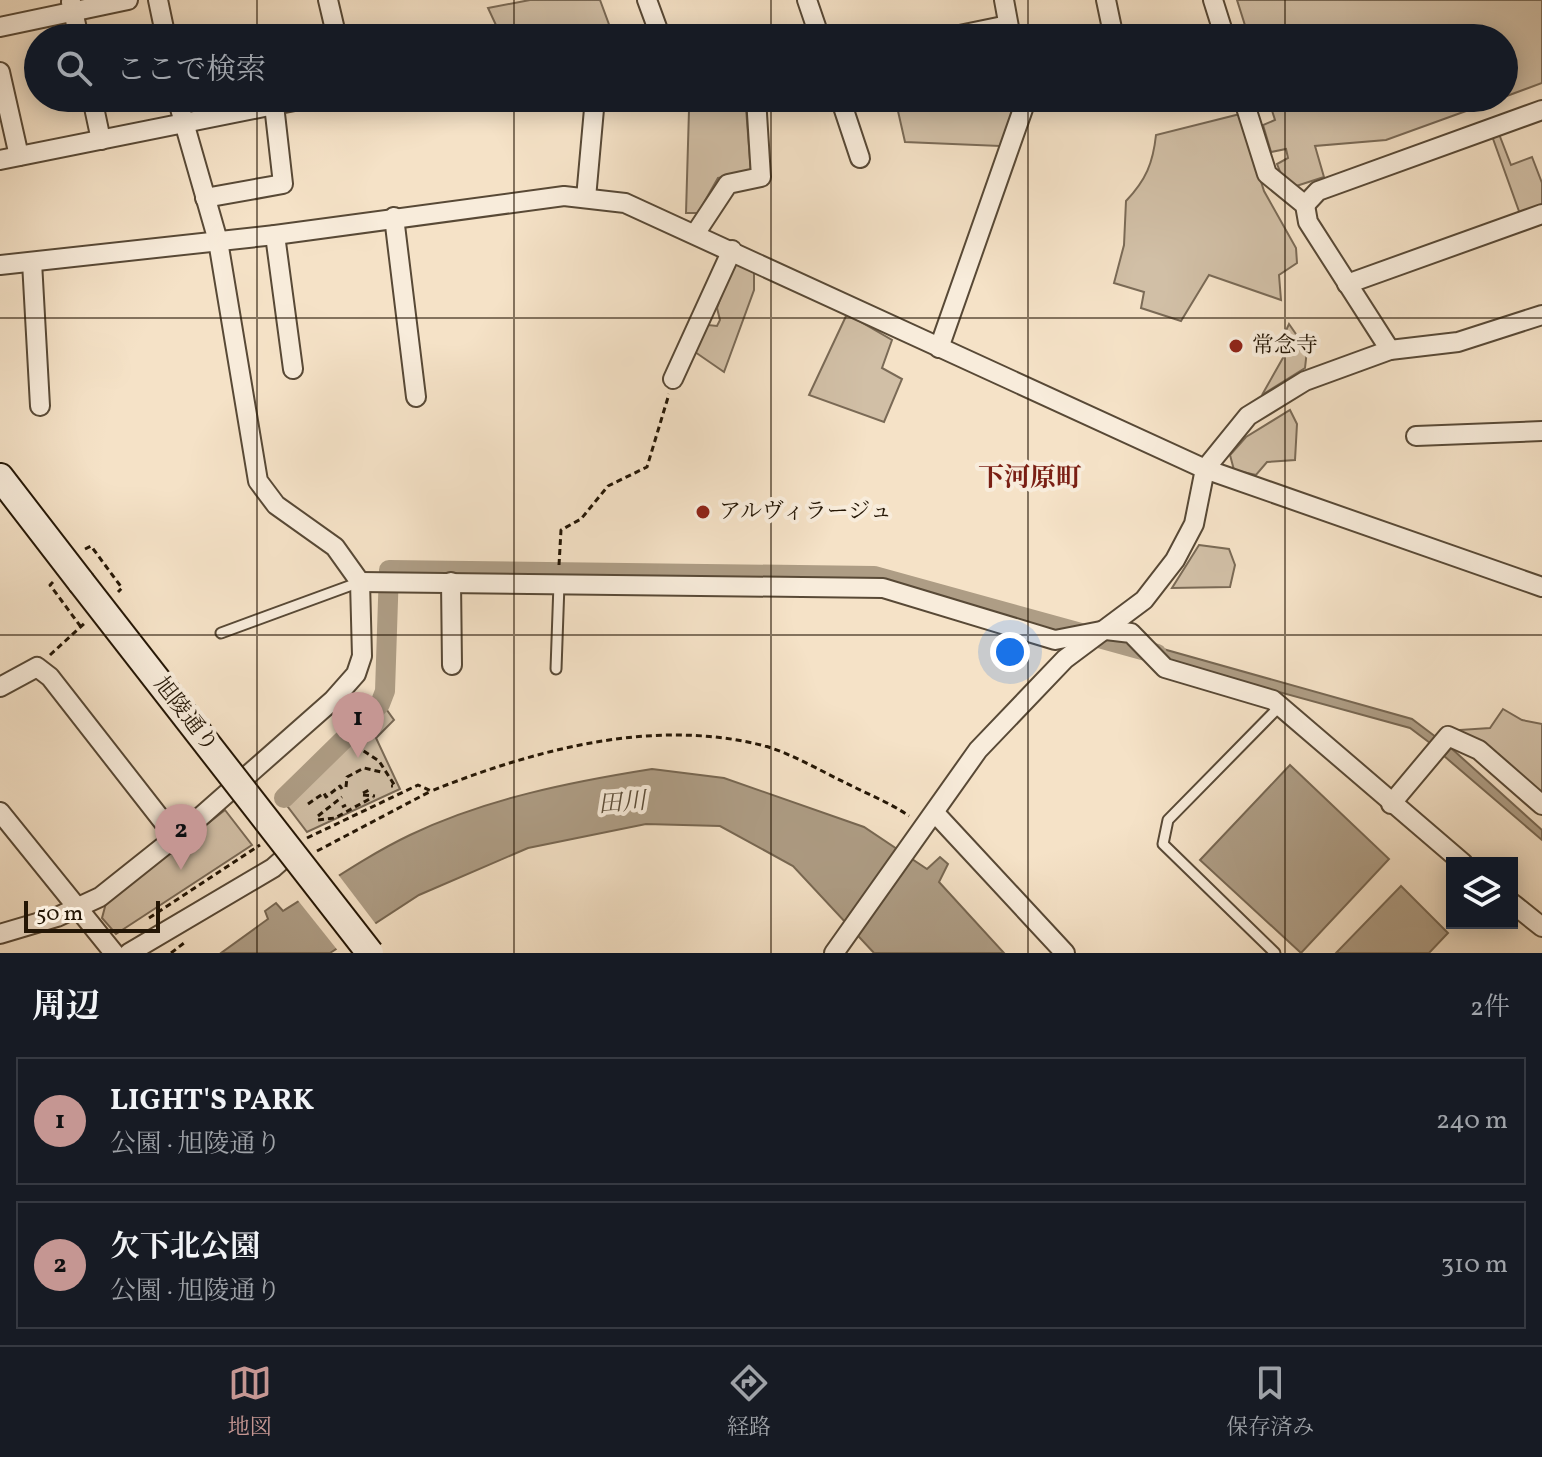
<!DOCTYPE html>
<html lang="ja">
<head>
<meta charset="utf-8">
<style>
  :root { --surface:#171b24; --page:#20242c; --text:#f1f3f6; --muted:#9ea1a6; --line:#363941; --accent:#c59692 }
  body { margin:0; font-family:Vollkorn,"Noto Serif JP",serif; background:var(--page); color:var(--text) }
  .controls { position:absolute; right:24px; bottom:24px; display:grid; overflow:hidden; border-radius:0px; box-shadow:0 4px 20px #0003 }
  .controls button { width:72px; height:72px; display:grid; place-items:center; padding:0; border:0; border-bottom:2px solid var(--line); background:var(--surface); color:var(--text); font:40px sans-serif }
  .scale { position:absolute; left:24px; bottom:20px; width:136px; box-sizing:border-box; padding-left:8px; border:4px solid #241605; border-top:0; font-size:22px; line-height:28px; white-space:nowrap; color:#241605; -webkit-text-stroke:6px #f8ecdb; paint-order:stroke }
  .you { position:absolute; left:1010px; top:652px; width:28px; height:28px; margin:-20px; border:6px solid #fff; border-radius:50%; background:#1a73e8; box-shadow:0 0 0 12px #1a73e833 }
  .badge { display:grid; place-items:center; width:52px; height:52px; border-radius:50%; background:var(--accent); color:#111; font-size:26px; font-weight:700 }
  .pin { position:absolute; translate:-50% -66px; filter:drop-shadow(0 2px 4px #0008) }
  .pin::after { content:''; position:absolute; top:42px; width:28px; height:24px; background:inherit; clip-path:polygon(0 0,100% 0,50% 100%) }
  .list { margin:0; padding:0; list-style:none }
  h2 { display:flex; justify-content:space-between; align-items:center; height:104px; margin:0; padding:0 32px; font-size:34px }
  h2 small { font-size:26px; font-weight:400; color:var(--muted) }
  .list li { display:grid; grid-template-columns:52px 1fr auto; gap:24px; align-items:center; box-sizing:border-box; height:128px; margin:0 16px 16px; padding:0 16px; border:2px solid var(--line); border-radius:0px }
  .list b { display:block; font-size:30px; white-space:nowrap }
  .list p { margin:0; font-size:26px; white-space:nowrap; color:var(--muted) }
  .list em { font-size:26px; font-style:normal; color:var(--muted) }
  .icon { flex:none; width:44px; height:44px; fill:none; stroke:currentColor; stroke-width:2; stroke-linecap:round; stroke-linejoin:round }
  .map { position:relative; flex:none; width:1542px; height:953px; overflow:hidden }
  .search { position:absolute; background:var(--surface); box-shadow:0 4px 20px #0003; left:24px; right:24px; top:24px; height:88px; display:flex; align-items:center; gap:20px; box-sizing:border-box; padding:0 28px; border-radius:44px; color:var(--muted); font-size:30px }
  .sheet { height:392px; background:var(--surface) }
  nav { display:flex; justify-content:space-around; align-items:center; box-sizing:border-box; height:112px; border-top:2px solid var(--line); background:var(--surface); font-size:22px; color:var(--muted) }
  nav a { display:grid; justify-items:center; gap:4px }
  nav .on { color:var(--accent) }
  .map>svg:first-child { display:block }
  .green { fill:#d1bfa6; stroke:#7a6a56; stroke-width:2 }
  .water { fill:#ae9d85; stroke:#776752; stroke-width:2 }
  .pier { fill:#f5e2c7 }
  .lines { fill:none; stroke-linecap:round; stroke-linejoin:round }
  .canal { stroke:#ae9d85; stroke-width:20 }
  .lane-casing { stroke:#584936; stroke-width:13 }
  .street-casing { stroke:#584936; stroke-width:22 }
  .secondary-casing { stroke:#241605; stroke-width:30 }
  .path { stroke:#241605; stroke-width:3; stroke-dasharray:6 4; stroke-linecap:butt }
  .lane { stroke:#f8ecdb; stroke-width:9 }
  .street { stroke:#f8ecdb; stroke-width:18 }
  .secondary { stroke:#f8ecdb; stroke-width:26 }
  .secondary-bridge-casing { stroke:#241605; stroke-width:30; stroke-linecap:butt }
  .secondary-bridge { stroke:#f8ecdb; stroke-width:26 }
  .grid { fill:none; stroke:#241605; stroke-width:2; stroke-opacity:0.55 }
  .poi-dot { fill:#8f2418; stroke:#f8ecdb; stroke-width:3 }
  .labels { text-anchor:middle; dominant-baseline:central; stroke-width:8; stroke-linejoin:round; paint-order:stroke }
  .poi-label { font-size:22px; fill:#241605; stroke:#f8ecdb; text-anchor:start }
  .street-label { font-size:22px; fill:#241605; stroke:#f8ecdb }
  .water-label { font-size:24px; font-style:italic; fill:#5b4c38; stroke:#f8ecdb }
  .quarter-label { font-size:26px; font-weight:bold; fill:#7a1f14; stroke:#f8ecdb }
</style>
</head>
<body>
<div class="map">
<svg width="1542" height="953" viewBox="0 0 1542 953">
  <rect width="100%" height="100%" fill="#f5e2c7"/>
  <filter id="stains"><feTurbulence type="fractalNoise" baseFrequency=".0025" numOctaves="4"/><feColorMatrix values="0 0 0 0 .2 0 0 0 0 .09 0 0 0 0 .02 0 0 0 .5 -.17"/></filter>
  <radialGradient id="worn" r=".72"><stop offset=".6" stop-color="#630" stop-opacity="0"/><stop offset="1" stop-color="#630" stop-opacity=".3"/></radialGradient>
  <g class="green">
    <polygon points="530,0 600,0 614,38 502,38 488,8"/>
    <polygon points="1237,0 1542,0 1542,83 1504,97 1504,38 1249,38"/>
    <polygon points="895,98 1009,98 1012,115 1000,146 905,142"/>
    <polygon points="1268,98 1502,98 1386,140 1315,146 1324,177 1287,189 1277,164 1288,158 1286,149 1271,152 1263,125 1275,120"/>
    <polygon points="746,108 751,173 718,178 698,213 686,213 689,110"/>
    <path d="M1240 114 1264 191 1296 248 1297 263 1279 275 1281 300 1209 275 1181 321 1141 308 1144 292 1114 283 1124 245 1126 201C1146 180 1153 163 1156 135Z"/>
    <polygon points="1499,134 1511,165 1532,157 1542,183 1542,206 1520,214 1492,136"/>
    <polygon points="733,262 754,271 754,290 724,372 695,352 708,325 717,326 720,320 717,308"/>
    <polygon points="847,314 892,340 882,368 902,379 884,422 809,395"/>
    <polygon points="1289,324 1307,350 1305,368 1262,395 1284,356 1282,339"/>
    <polygon points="1290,410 1297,424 1295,460 1267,462 1256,475 1234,470 1230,455 1246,437"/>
    <polygon points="1199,545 1229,549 1235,565 1230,587 1172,588"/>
    <polygon points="384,706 394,720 376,738 400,789 307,832 285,803"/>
    <polygon points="1503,709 1522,720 1542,724 1542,796 1485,747 1459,730 1490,728"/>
    <polygon points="225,810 252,845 116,934 102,918 106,903"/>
  </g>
  <g class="water">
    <polygon points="1156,647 1412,719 1436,737 1430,743 1410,728 1163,660"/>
    <polygon points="1451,748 1542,830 1542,840 1444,756"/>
    <polygon points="1290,765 1389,859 1301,953 1200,860"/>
    <path d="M652 769 724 778 864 827 927 869 940 857 948 864 939 882 1004 953H874L793 866 720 826 646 824 528 848 419 895 330 953H221L268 919 265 911 276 903 283 911C324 886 366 856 410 835 485 799 570 782 652 769Z"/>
    <polygon points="1401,886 1448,933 1429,953 1336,953"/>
  </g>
  <polygon class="pier" points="337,873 378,927 339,952 296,898"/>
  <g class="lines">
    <polyline class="canal" points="284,798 380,704 385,691 389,570 874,576 1157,654"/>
    <g class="lane-casing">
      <g id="lane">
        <polyline points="221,633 360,582"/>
        <polyline points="556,669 559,584"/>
        <polyline points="1275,953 1163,844 1168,820 1280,706"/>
      </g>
    </g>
    <g class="street-casing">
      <g id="street">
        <polyline points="158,0 166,38"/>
        <polyline points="328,0 337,38"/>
        <polyline points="647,0 661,38"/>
        <polyline points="807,0 820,38"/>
        <polyline points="1004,0 1011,38"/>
        <polyline points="1106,0 1114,38"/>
        <polyline points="1213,0 1225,38"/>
        <polyline points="71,2 79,38"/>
        <polyline points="0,27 128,0"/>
        <polyline points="945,38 1008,25"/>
        <polyline points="0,72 19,156"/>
        <polyline points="92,98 101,140"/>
        <polyline points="840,98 860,158"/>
        <polyline points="1243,98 1267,174 1305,205 1308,222 1390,350"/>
        <polyline points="0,160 274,105"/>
        <polyline points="205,198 283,184 274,105 310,98"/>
        <polyline points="586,198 595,98"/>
        <polyline points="1305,205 1318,191 1542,110"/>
        <polyline points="394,217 416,397"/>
        <polyline points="695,234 728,184 761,177 756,98"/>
        <polyline points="275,235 293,369"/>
        <polyline points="32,262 40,406"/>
        <polyline points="0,265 275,235 564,196 625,203 1205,469 1542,587"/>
        <polyline points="1347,284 1542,214"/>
        <polyline points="939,348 1023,109 1021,98"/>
        <polyline points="673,379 732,250"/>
        <polyline points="1416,436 1542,431"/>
        <polyline points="360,582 883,588 1055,640 1106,630 1131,633 1165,668 1273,700 1463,863"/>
        <polyline points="451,582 452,665"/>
        <polyline points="0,687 37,667 50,677 175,837"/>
        <polyline points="1391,804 1448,736 1479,750 1542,805"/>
        <polyline points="0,812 114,953"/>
        <polyline points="935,813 1065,953"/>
        <polyline points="1512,903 1542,927"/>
        <polyline points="0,934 57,917 100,897 198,819 333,700 356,674 362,656 360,582 335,547 276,505 258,481 218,241 177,98"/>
        <polyline points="129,953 273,868 291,852"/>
        <polyline points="834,953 978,750 1065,659 1144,600 1175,560 1194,524 1205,469 1248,416 1305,381 1390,350 1458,342 1542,315"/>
      </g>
    </g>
    <g class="secondary-casing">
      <polyline id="secondary" points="0,477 81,582"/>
    </g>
    <g class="path">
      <polyline points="85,549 91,546 122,588 118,592"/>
      <polyline points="559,565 561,530 581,519 608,486 647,467 669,394"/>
      <polyline points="53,582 50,585 81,627"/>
      <polyline points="50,655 86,622"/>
      <polyline points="340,719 362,750 379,761 395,786 391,786"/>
      <polyline points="346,787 347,777 364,768 381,772"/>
      <polyline points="363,793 369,790"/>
      <polyline points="363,795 375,796"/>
      <polyline points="308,804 324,793 326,797 340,786 342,789"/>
      <polyline points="342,807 346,805"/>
      <polyline points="318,816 342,797"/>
      <polyline points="318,820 335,818 373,797"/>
      <path d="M307 838 418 785 431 791C534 750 654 717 765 746 792 754 819 770 844 782 865 793 889 802 909 816"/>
      <polyline points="317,851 431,791"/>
      <polyline points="149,918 260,845"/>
      <polyline points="171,953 184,943"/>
    </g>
    <use href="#lane" class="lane"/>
    <use href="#street" class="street"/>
    <use href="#secondary" class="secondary"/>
    <g class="secondary-bridge-casing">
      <polyline id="secondary-bridge" points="81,582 370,953"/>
    </g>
    <use href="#secondary-bridge" class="secondary-bridge"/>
  </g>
  <path class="grid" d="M257 0V38M514 0V38M771 0V38M1028 0V38M1285 0V38M257 98V953M514 98V953M771 98V953M1028 98V953M1285 98V953M0 318H1542M0 635H1542"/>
  <g class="poi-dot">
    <circle cx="1236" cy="346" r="8"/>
    <circle cx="703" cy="512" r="8"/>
  </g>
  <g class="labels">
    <g class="poi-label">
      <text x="1252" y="346">常念寺</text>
      <text x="719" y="512">アルヴィラージュ</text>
    </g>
    <g class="street-label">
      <text transform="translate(185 715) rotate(52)">旭陵通り</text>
    </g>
    <g class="water-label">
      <text transform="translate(622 804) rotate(-5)">田川</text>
    </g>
    <g class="quarter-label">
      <text x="1030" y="479">下河原町</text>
    </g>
  </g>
  <rect width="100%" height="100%" filter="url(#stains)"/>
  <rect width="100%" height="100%" fill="url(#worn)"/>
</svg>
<div class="controls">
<button><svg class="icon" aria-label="layers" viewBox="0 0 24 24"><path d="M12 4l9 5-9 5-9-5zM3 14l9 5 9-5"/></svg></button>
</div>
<div class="scale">50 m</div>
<div class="you"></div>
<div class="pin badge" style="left:358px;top:758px">1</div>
<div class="pin badge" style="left:181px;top:870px">2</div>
<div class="search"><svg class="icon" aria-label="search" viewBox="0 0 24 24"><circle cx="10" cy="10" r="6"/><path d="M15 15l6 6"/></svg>ここで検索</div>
</div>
<section class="sheet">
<h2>周辺<small>2件</small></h2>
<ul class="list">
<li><span class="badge">1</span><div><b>LIGHT'S PARK</b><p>公園 · 旭陵通り</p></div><em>240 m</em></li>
<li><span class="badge">2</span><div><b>欠下北公園</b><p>公園 · 旭陵通り</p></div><em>310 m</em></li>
</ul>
</section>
<nav>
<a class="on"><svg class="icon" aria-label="map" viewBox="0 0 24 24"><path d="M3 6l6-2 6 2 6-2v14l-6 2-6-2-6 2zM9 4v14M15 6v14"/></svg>地図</a>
<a><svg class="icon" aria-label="directions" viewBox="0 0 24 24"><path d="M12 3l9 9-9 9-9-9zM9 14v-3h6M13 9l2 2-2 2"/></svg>経路</a>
<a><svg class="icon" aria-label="saved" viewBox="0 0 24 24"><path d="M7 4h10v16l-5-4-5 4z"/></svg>保存済み</a>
</nav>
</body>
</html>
